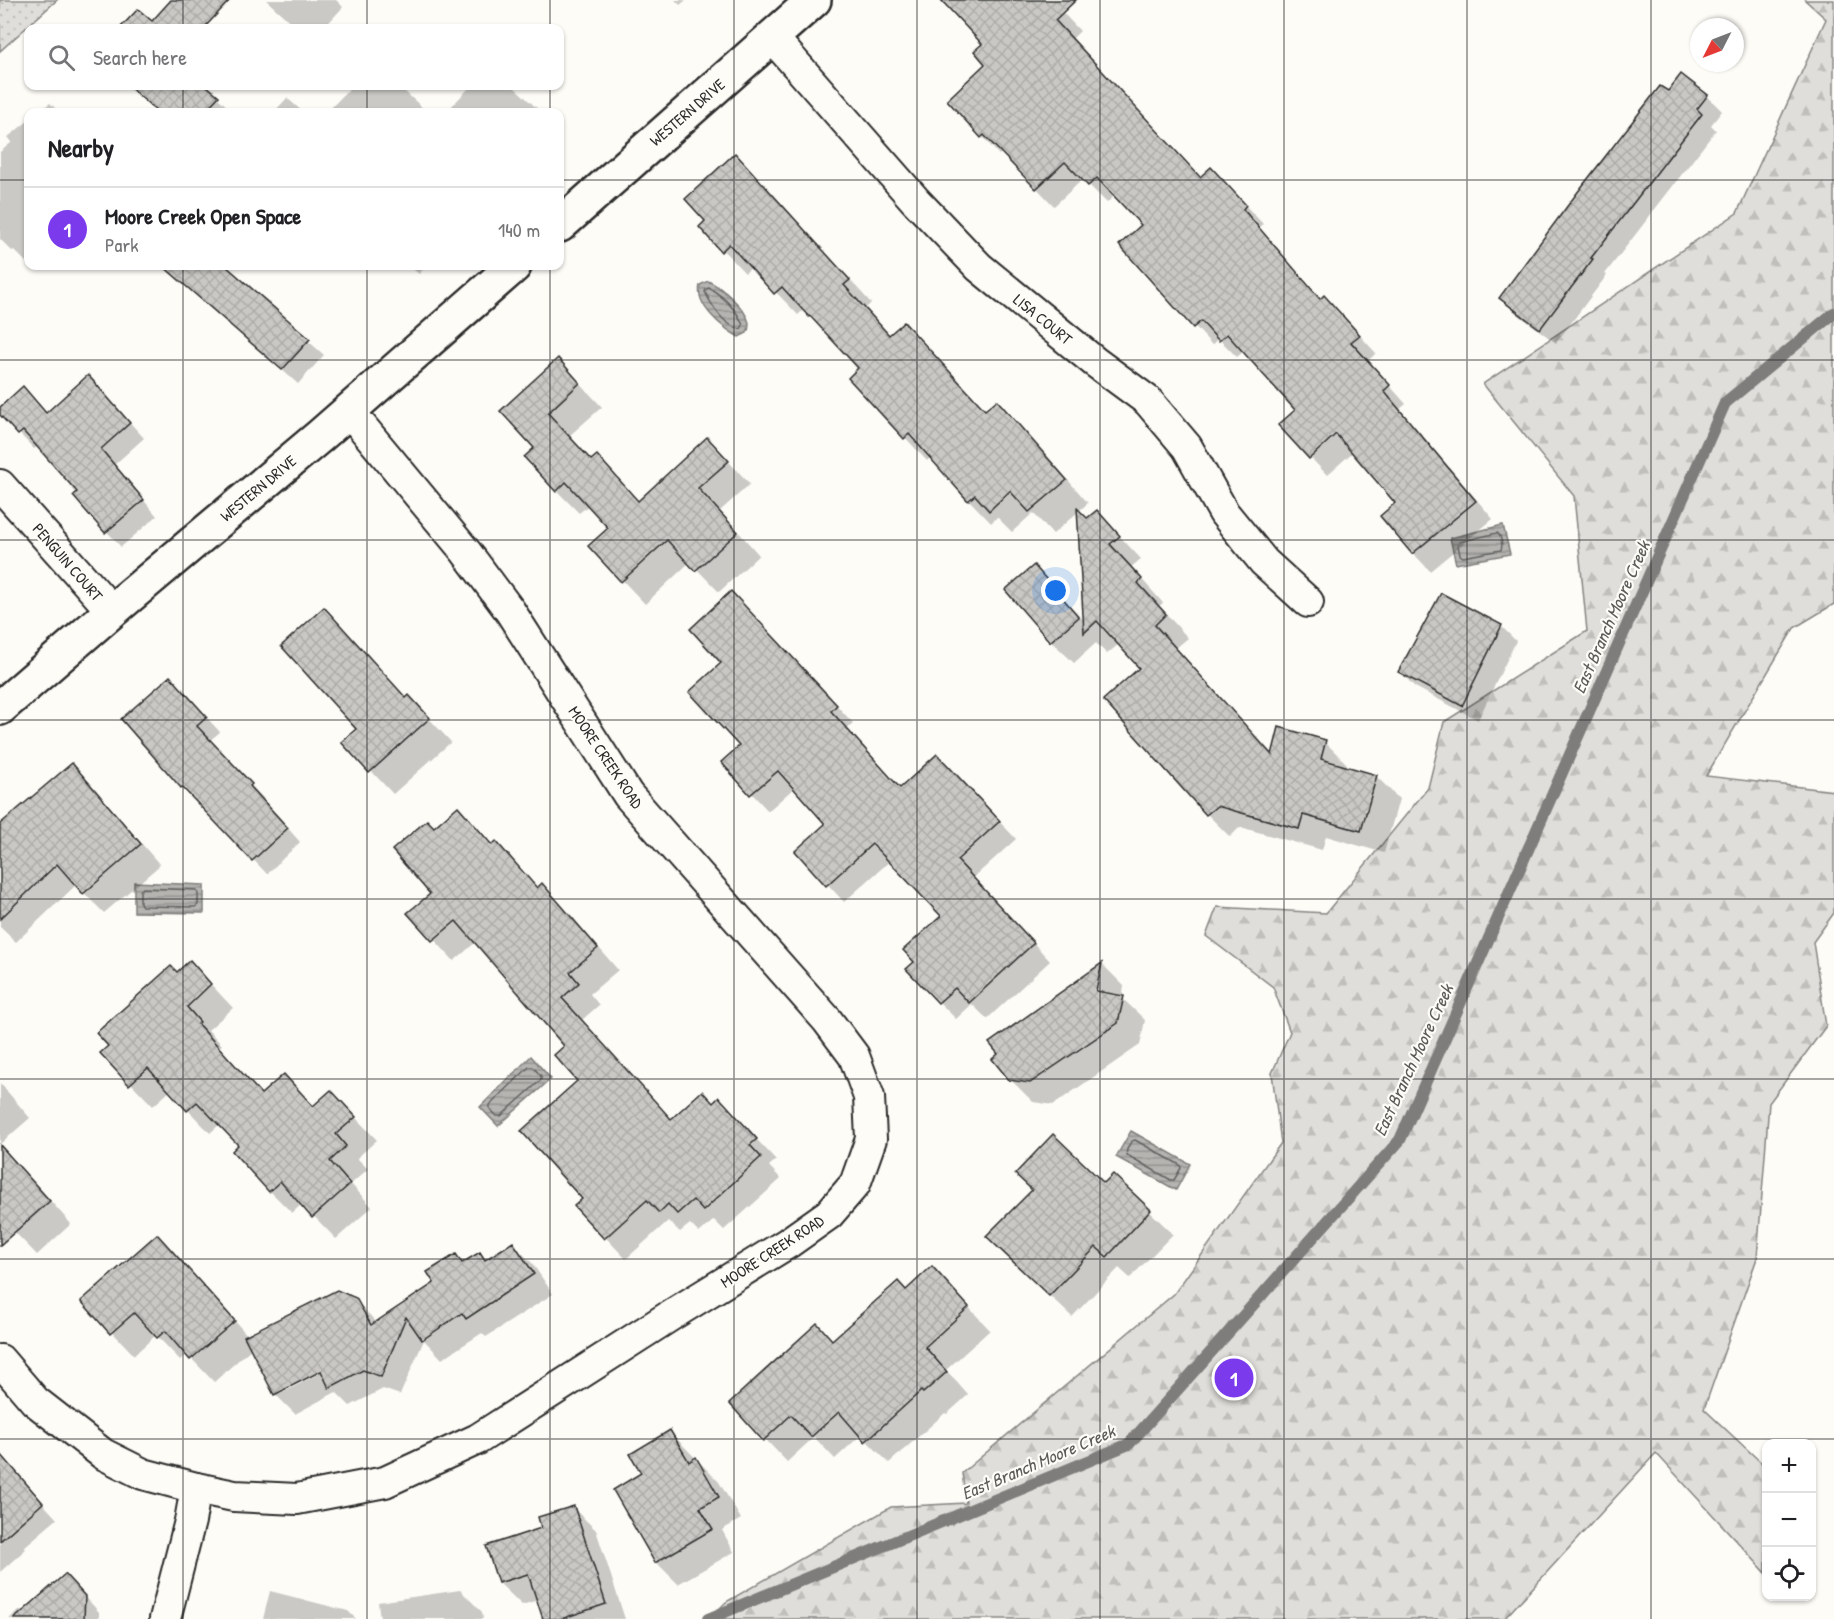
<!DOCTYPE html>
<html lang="en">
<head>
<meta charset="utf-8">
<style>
  :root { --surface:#fff; --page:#f2f2f2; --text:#202124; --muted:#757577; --line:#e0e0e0; --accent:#7c3aed }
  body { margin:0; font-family:"Patrick Hand",sans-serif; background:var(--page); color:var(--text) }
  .controls { position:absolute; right:18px; bottom:18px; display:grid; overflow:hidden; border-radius:12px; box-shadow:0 2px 4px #0004 }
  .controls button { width:54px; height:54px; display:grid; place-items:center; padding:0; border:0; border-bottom:2px solid var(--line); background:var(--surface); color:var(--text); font:30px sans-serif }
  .compass { position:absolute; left:1690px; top:18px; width:54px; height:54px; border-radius:50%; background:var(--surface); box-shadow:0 2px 4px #0004; rotate:228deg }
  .you { position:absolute; left:1056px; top:591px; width:21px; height:21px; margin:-15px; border:4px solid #fff; border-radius:50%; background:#1a73e8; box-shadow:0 0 0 9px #1a73e833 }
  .badge { display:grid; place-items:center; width:39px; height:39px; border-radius:50%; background:var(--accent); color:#fff; font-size:20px; font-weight:700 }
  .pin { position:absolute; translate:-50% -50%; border:3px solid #fff; box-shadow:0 2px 6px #0006 }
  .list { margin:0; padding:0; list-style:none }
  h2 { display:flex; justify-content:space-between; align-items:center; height:78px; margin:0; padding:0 24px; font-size:26px }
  h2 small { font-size:20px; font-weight:400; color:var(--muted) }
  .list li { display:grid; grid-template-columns:39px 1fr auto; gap:18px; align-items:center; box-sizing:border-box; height:84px; padding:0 24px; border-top:2px solid var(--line) }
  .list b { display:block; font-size:22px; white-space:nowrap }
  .list p { margin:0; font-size:20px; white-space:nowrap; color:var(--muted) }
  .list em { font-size:20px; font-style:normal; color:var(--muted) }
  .icon { flex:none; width:33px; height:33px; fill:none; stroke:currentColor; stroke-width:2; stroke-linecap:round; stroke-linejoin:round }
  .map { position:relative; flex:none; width:1834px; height:1619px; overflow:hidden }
  .search { position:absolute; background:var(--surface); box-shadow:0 2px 4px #0004; left:24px; top:24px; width:540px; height:66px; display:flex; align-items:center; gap:15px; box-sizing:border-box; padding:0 21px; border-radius:12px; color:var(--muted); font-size:22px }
  .panel { position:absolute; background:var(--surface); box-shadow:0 2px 4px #0004; left:24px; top:108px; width:540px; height:162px; border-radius:12px }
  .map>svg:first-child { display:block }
  .green { fill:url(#green-dots); stroke:#858482; stroke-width:1.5 }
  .forest { fill:url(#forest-firs); stroke:#858482; stroke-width:1.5 }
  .water { fill:url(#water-rules); stroke:#7e7d7b; stroke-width:1.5 }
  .shadow { fill:#0003; fill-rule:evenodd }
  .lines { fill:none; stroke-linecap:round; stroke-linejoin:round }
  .shore { stroke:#626261; stroke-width:1.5 }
  .stream { stroke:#7e7d7b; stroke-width:12 }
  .building { fill:url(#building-cross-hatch); stroke:#2b2b2b; stroke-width:1.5 }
  .minor-casing { stroke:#2b2b2b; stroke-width:34 }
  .tertiary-casing { stroke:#2b2b2b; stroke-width:38 }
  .minor { stroke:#fdfcf7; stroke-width:30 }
  .tertiary { stroke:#fdfcf7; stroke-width:33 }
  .grid { fill:none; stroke:#2b2b2b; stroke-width:1.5; stroke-opacity:0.55 }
  .labels { text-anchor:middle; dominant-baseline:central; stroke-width:4.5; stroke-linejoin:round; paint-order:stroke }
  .street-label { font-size:16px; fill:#2b2b2b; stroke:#fdfcf7 }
  .water-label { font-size:18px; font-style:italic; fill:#5b5b5a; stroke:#fdfcf7 }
</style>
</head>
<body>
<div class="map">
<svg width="1834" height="1619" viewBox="0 0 1834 1619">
  <defs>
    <pattern id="green-dots" width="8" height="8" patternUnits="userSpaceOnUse" patternTransform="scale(1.5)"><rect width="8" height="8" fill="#dfdeda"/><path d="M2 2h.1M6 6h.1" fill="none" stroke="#c0bfbb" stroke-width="1.8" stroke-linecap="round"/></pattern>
    <pattern id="forest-firs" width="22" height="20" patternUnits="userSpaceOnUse" patternTransform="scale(1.5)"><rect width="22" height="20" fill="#dfdeda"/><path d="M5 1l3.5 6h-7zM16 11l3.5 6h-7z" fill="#c0bfbb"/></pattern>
    <pattern id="water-rules" width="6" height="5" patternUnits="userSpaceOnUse" patternTransform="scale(1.5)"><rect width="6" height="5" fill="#b5b4b1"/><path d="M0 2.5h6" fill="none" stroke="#939390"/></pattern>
    <pattern id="building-cross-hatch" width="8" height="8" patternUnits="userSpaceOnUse" patternTransform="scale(1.5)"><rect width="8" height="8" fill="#c9c8c4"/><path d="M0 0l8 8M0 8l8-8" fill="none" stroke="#adaca9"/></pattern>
  </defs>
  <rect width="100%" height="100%" fill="#fdfcf7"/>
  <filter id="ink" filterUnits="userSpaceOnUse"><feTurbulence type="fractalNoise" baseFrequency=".0167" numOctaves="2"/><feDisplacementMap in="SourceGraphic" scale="12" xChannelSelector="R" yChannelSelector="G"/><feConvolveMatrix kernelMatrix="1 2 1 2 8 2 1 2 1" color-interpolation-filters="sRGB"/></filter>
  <g filter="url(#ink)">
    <polygon class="green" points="0,0 57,0 0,51"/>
    <polygon class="forest" points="1805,0 1834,0 1834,604 1794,628 1706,776 1834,791 1834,913 1813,942 1826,1026 1769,1103 1757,1258 1704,1409 1766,1467 1766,1573 1656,1453 1504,1619 709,1619 726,1602 891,1507 966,1503 962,1473 1174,1294 1281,1143 1272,1073 1290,1032 1273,987 1206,936 1217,907 1326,913 1428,788 1444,722 1587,631 1574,496 1483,384 1737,213 1826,19"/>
    <g class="water">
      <path d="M708 281C721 287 746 308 749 323 749 325 748 331 747 333L739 337C723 328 695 306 700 285Z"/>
      <polygon points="1503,525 1510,554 1456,564 1450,538"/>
      <polygon points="134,882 204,885 204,913 134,912"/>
      <polygon points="531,1056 551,1079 498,1126 480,1107"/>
      <polygon points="1131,1131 1190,1164 1176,1190 1116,1157"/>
    </g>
    <g class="shadow">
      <polygon points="173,0 178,0 209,28 122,28 138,11 152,23"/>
      <polygon points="266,0 336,0 343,7 324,28 297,28"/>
      <polygon points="675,0 686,0 680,5"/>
      <polygon points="962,0 1051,0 1080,31 1072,39 1200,179 1228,187 1263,224 1259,227 1321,300 1341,315 1376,353 1368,361 1406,404 1400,409 1493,519 1430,571 1413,553 1382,516 1397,503 1353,452 1327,475 1310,457 1297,410 1244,351 1237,357 1218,338 1212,345 1121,245 1143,225 1115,195 1107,203 1083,179 1054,206 1002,152 999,155 949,100 987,64 984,44"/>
      <polygon points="129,86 205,86 233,112 159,112"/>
      <polygon points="352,86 399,86 427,112 327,112"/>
      <polygon points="471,86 513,86 540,111 446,112"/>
      <polygon points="1668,93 1707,96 1722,111 1711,125 1716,130 1605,274 1607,275 1556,343 1516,313 1501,298"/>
      <polygon points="287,98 303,112 274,112"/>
      <polygon points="50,103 59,112 39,112"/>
      <polygon points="28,121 28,264 14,250 12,251 0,239 0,152 12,142 8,137"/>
      <polygon points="735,156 758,178 871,303 866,308 891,336 986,411 997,402 1019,424 1088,503 1053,534 1033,513 1012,532 997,517 991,523 969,500 931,457 927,461 850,378 860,369 804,309 798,315 752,267 745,273 701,227 707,221"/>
      <polygon points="164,266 224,266 324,355 298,384"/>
      <polygon points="409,266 426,266 419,274"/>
      <polygon points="558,360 602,407 569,436 592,461 619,480 639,502 707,439 750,484 720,511 759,555 719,592 690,562 645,604 590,546 610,528 589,505 579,513 557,491 536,448"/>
      <polygon points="38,403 47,414 114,405 144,438 114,465 157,516 121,547 75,496 79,492 38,446 34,449 0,413 0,409"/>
      <polygon points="1097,512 1141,559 1131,567 1163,603 1159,606 1188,638 1176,648 1273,756 1325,742 1347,764 1346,768 1376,776 1399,799 1384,853 1326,836 1322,850 1240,827 1230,837 1207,814 1105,701 1141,668 1119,644 1107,654 1096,643 1074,663 1051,641 1034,567 1085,622 1087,520"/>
      <polygon points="324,609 408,699 409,697 451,742 393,794 344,742 358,729"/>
      <polygon points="748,610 853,723 847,728 901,789 954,773 1016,839 973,878 1050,961 987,1019 972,1004 956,1019 939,1002 916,962 943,916 890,861 844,902 797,851 827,825 794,788 768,811 723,762 741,746 723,663"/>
      <polygon points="1501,626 1516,641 1478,720 1415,687 1400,672"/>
      <polygon points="170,678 220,732 209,741 264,799 263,800 300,842 267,874 196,800"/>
      <polygon points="71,765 91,785 160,865 104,913 76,885 16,942 0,927 0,826"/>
      <polygon points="458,808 493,846 496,843 538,888 542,885 563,906 618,970 590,994 599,1005 582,1020 672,1120 713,1104 719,1099 776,1160 769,1166 781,1179 724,1230 714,1220 699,1233 690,1224 680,1232 668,1221 626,1259 576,1206 585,1199 579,1081 566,1046 476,942 454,961 410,913 432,894 434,829"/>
      <polygon points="190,962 233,1008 208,1030 222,1045 219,1047 263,1095 284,1076 314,1107 353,1115 377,1140 357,1158 368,1169 351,1184 372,1207 336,1239 302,1204 292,1213 270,1191 241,1145 220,1124 210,1133 170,1091 153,1106 102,1053"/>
      <polygon points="1102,964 1124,986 1122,998 1145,1020 1140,1045 1053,1105 1033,1102 1010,1079 1000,1055 991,1043"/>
      <polygon points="0,1083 30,1118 0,1144 71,1224 37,1255 0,1217"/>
      <polygon points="1113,1176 1173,1234 1130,1278 1119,1268 1072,1317 1011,1259 1104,1185"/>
      <path d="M157 1236 179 1258 248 1336 355 1299 377 1323 436 1283 455 1255 464 1264 479 1254 487 1261 513 1244 532 1263 553 1294 486 1337 482 1333 442 1359 424 1340 400 1395 383 1389 350 1406 336 1392 295 1414 275 1394 252 1348 214 1382 187 1354 180 1360 156 1335 134 1355 83 1301ZM327 1366 328 1369 280 1394V1390Z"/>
      <polygon points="932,1268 990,1330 946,1370 968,1395 947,1414 945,1413 889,1463 861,1435 835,1459 814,1437 787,1462 731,1403 833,1341 906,1292"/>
      <polygon points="670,1432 719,1482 741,1519 722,1530 734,1552 678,1584 656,1562 643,1474"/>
      <polygon points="0,1470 15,1473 57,1519 24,1547 26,1549 0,1572"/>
      <polygon points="573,1508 596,1530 625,1619 544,1619 538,1600 522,1605 499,1583 488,1547 543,1529"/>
      <polygon points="460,1590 482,1612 483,1619 380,1619 378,1602"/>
      <polygon points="80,1591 99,1612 99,1619 9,1619 19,1610 26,1610"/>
      <polygon points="270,1591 348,1611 356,1619 263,1619"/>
    </g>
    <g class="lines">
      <g class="shore">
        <path d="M709 288C723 296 737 310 743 325L741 329C725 327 712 306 705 292L706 289Z"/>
        <path d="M1497 533C1501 535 1503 545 1501 550L1463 557 1460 555 1458 545 1459 542Z"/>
        <polygon points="143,888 196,890 198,893 198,905 195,907 142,906 140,903 140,891"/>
        <polygon points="529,1067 533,1067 541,1076 541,1080 501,1116 497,1116 490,1109 490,1105"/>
        <path d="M1135 1140 1180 1165 1181 1168 1174 1180H1171L1127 1155C1125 1151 1130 1141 1135 1140Z"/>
      </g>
      <polyline class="stream" points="708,1619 1129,1444 1400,1140 1725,403 1834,313"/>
    </g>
    <g class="building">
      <polygon points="171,0 230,0 204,28 120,28 138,9 152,21"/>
      <polygon points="941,0 1076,0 1055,20 1200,177 1211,167 1246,205 1243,209 1320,299 1324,295 1360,335 1351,342 1390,385 1384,391 1476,501 1412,554 1380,516 1395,503 1336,434 1309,459 1278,425 1295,410 1227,334 1219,341 1201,321 1193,328 1119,245 1141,225 1097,178 1088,186 1065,162 1036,189 984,135 981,138 947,100 985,64 974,51 982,44"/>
      <polygon points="1681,74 1708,95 1697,109 1702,114 1591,258 1593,259 1540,329 1499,298 1580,189 1660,86 1668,91"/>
      <polygon points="128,86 207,86 219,96 204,112 158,112"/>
      <polygon points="735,153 850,280 844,285 889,335 904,322 985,410 997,400 1067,480 1029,512 1010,491 989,511 975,495 968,501 909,434 904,439 848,378 858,368 810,316 809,317 782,287 774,294 729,244 721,252 699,227 705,221 685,199"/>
      <polygon points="163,266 226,266 310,339 282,370"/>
      <polygon points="558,358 580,383 548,413 591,460 597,455 638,501 707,437 729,461 698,488 738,532 695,571 667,540 621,582 588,546 608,528 566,482 556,492 524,457 534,448 500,411"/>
      <polygon points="88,375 130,423 101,449 144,500 105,533 73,496 77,492 23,431 18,435 0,415 0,407 23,386 46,413"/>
      <polygon points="1077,508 1087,518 1097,510 1120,536 1110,544 1142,579 1138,583 1166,614 1155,625 1272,755 1279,727 1326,740 1321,759 1377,775 1361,831 1303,815 1299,829 1217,806 1206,815 1103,700 1139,668 1097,621 1084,633"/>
      <polygon points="1034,565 1079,617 1050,642 1005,590"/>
      <polygon points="731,591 837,705 831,711 900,788 937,754 1000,821 957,860 1034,943 969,1003 955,988 938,1003 906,969 914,962 903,950 941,916 872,844 826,886 795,851 825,824 778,771 750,795 721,762 739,746 689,692 721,663 690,629"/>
      <polygon points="1441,593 1502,625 1462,706 1398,672"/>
      <polygon points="324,607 406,698 409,695 430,718 369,773 341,742 356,729 281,646"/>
      <polygon points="170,676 207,717 197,726 252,784 250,786 288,828 252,861 182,787 181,788 121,719"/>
      <polygon points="72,763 141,844 83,894 57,864 0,919 0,824"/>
      <polygon points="458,806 492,845 496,841 537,888 542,883 598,948 570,972 579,983 562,998 671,1119 702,1091 713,1103 719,1097 757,1139 750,1145 761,1157 703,1211 693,1200 677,1214 668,1204 659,1213 647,1200 604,1239 574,1206 582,1199 521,1131 577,1081 554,1055 564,1046 456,921 432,941 407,913 430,894 392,850 427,820 434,827"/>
      <polygon points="190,960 211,984 187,1007 200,1022 198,1024 261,1094 284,1074 313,1106 331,1090 356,1117 336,1134 346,1146 330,1161 350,1184 312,1218 280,1181 269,1192 232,1151 238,1145 197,1102 187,1111 148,1068 129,1085 100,1053 108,1046 96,1033 171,966 177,972"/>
      <polygon points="1102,963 1096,991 1124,996 1118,1023 1030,1083 1009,1080 992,1059 998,1054 989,1043"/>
      <polygon points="1053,1134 1104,1183 1113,1174 1151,1210 1107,1257 1096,1247 1049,1296 986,1236 1032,1190 1015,1174"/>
      <polygon points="0,1145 50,1201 0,1245"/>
      <polygon points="157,1234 235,1321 190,1360 165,1331 157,1338 134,1313 110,1334 81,1301"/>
      <polygon points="513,1242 534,1274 466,1319 462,1313 422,1340 406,1317 381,1377 363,1370 329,1388 321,1371 274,1395 244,1336 337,1290 356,1298 371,1325 434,1283 427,1272 456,1254 462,1263 480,1252 485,1260"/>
      <polygon points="932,1266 969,1307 925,1347 947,1372 923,1393 921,1391 865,1442 839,1412 811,1437 791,1415 763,1441 729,1403 817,1323 832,1340 898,1281 906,1290"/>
      <polygon points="670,1430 689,1462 696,1457 719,1497 700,1508 713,1529 655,1563 613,1490 641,1473 630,1454"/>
      <polygon points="0,1453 43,1503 0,1541"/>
      <polygon points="574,1506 606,1604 561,1619 543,1619 528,1574 498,1583 486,1546 541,1528 538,1517"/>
      <polygon points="65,1574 85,1596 84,1619 14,1619"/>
    </g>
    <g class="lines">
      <g class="minor-casing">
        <g id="minor">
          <polyline points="772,37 915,200 979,267 1095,362 1148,401 1187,447 1224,513 1264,562 1308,602"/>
          <polyline points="0,485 112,611"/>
          <polyline points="0,1360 35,1401 103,1454 143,1474 196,1488 234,1496 297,1499 385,1482 478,1439 673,1314 788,1243 829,1214 855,1184 871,1139 869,1097 854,1056 827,1020 628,795 510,611 466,552 349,411"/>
          <polyline points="165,1619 190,1521 196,1488"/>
        </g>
      </g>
      <g class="tertiary-casing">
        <g id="tertiary">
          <polyline points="560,225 814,0"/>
          <polyline points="0,708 112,611 320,436 514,266"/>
        </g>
      </g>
      <use href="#minor" class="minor"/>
      <use href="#tertiary" class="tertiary"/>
    </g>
  </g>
  <path class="grid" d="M183 0V28M367 0V28M550 0V28M734 0V1619M917 0V1619M1100 0V1619M1284 0V1619M1467 0V1619M1651 0V1619M183 86V112M367 86V112M550 86V112M0 180H28M560 180H1834M183 266V1619M367 266V1619M550 266V1619M0 360H1834M0 540H1834M0 720H1834M0 899H1834M0 1079H1834M0 1259H1834M0 1439H1834"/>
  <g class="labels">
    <g class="street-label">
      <text transform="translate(687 112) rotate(-41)">WESTERN DRIVE</text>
      <text transform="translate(1043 319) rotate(39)">LISA COURT</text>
      <text transform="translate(258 488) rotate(-40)">WESTERN DRIVE</text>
      <text transform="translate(68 562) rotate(49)">PENGUIN COURT</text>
      <text transform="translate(606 757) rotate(56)">MOORE CREEK ROAD</text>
      <text transform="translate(772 1251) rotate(-33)">MOORE CREEK ROAD</text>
    </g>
    <g class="water-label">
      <text transform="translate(1611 617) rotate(-66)">East Branch Moore Creek</text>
      <text transform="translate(1413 1060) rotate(-65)">East Branch Moore Creek</text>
      <text transform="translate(1038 1462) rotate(-23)">East Branch Moore Creek</text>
    </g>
  </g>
</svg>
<div class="controls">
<button>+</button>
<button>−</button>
<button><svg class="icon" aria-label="locate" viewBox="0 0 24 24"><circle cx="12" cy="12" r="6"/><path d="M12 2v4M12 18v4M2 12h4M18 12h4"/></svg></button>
</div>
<svg class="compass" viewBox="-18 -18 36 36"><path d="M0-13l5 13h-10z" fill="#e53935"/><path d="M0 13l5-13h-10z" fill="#757577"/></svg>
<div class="you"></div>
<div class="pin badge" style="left:1234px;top:1378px">1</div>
<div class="search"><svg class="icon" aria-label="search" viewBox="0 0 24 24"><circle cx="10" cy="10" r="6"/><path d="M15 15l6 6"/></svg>Search here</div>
<section class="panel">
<h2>Nearby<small></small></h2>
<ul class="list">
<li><span class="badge">1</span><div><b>Moore Creek Open Space</b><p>Park</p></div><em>140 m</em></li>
</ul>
</section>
</div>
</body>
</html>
